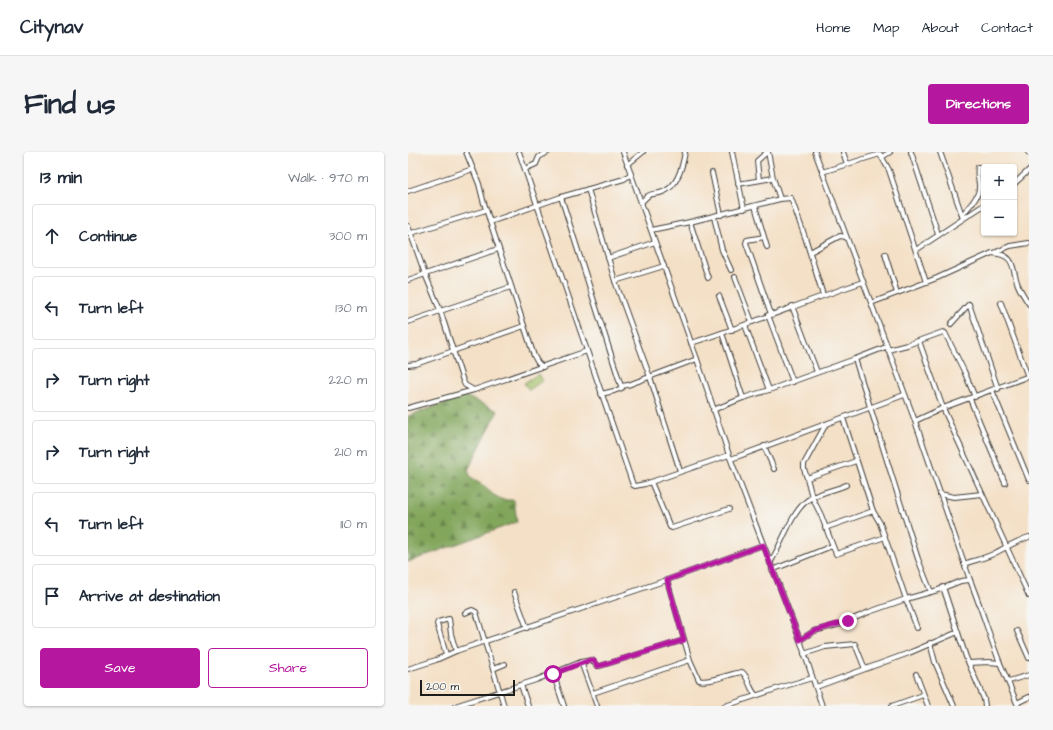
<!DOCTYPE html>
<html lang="en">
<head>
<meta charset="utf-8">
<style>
  :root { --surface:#fff; --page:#f6f6f7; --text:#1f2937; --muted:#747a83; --line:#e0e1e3; --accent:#b5179e }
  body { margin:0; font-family:"Architects Daughter",sans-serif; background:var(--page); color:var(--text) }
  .controls { position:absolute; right:12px; top:12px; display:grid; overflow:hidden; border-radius:4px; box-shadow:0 1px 3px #0004 }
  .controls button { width:36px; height:36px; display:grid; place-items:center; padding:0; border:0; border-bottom:1px solid var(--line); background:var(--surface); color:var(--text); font:20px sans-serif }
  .scale { position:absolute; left:12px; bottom:10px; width:95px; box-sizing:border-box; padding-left:4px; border:2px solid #1c1c1c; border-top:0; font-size:11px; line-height:14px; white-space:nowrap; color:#1c1c1c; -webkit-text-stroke:3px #f6f6f2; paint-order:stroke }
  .stop { position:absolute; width:12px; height:12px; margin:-9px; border:3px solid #b5179e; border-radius:50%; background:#fff }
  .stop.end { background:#b5179e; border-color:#fff; box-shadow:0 1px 4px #0008 }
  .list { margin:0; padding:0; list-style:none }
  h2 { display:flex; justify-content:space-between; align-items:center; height:52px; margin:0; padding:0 16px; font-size:17px }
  h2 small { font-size:13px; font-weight:400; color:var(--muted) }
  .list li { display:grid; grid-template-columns:26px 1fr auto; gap:12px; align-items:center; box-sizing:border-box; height:64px; margin:0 8px 8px; padding:0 8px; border:1px solid var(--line); border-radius:4px }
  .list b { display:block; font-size:15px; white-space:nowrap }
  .list em { font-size:13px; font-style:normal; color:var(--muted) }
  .actions { display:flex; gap:8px; padding:12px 16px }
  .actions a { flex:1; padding:9px 0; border:1px solid var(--accent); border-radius:4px; text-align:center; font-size:14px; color:var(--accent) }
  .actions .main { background:var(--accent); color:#fff }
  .icon { flex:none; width:22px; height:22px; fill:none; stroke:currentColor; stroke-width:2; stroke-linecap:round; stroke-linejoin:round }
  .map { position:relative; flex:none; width:621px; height:554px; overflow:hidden; border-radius:4px }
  header { display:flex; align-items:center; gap:24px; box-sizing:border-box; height:56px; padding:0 20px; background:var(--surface); border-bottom:1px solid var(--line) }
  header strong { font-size:19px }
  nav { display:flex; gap:22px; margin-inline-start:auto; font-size:14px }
  .intro { display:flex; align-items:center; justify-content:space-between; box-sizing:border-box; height:96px; padding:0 24px }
  h1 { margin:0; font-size:28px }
  .button { padding:10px 18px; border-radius:4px; background:var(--accent); color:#fff; font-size:14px; font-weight:700 }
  main { display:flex; gap:24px; padding:0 24px }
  aside { flex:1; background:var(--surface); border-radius:4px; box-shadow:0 1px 3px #0004 }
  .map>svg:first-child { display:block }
  .forest { fill:url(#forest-firs); stroke:#4f613c }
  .pitch { fill:#a3c067; stroke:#606e42 }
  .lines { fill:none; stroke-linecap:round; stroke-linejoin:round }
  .minor-casing { stroke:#3c3936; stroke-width:6 }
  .minor { stroke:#fff; stroke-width:4 }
  .route { stroke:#b5179e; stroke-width:5 }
</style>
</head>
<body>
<header>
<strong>Citynav</strong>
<nav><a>Home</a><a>Map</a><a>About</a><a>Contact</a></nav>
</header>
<div class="intro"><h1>Find us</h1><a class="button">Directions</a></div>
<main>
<aside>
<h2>13 min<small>Walk · 970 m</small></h2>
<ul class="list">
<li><svg class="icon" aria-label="ahead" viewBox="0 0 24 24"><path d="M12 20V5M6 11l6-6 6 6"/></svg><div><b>Continue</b></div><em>300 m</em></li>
<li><svg class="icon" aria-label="left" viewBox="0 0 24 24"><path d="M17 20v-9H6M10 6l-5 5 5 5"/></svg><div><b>Turn left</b></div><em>130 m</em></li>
<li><svg class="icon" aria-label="right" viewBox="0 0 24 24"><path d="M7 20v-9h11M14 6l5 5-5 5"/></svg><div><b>Turn right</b></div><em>220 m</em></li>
<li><svg class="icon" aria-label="right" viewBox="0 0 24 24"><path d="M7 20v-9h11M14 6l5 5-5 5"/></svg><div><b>Turn right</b></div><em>210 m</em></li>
<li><svg class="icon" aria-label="left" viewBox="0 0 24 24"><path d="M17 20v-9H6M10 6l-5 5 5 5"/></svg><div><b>Turn left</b></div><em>110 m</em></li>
<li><svg class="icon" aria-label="arrive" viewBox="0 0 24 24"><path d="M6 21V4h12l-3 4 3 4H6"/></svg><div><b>Arrive at destination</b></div></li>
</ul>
<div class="actions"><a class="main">Save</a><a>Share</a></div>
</aside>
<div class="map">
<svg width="621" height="554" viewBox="0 0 621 554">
  <defs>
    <pattern id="forest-firs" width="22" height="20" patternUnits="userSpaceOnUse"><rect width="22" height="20" fill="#82a65c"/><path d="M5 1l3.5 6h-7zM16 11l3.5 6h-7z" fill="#6a864b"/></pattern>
  </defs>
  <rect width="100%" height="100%" fill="#f6f6f2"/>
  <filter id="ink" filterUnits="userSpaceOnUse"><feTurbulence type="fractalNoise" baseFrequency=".025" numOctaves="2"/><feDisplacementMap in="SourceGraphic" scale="8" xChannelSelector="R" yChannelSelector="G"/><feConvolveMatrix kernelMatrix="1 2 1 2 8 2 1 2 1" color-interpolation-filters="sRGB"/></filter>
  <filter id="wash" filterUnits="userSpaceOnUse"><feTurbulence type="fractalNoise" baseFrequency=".012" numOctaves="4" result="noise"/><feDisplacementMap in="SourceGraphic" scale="16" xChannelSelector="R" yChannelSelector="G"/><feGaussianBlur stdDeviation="0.9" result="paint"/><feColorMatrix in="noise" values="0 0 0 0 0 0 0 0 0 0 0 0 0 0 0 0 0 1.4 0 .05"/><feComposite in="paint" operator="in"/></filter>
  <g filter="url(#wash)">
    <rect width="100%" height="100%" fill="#f4e0c6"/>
    <polygon class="forest" points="57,244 90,259 60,318 63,326 78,335 84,342 95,348 106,348 109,370 0,410 0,264"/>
    <polygon class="pitch" points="130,222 134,229 121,238 116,231"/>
  </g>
  <g filter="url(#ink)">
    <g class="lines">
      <g class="minor-casing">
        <g id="minor">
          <polyline points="58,0 71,32 75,48 126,204 130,211 135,215"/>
          <polyline points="111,0 225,333 227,334 237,332 321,303"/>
          <polyline points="215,0 289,207 321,303 392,488 414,554"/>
          <polyline points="324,0 336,57"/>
          <polyline points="360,0 365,26 372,47"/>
          <path d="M407 0 507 269 562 428C573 455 581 483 592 511 598 525 604 539 610 554"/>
          <polyline points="435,0 439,12"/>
          <polyline points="503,0 530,82"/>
          <polyline points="532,0 555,66"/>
          <polyline points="620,0 621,1"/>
          <polyline points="474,5 482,0"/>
          <polyline points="219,13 235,0"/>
          <polyline points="117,17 128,12 131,5 140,0"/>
          <polyline points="414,20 472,2 481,18 518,130"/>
          <polyline points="304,21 313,63"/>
          <polyline points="351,28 349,9 359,0"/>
          <polyline points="330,32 365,26"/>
          <polyline points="606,32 621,18"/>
          <polyline points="180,37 207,129 242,225 272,319"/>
          <polyline points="0,39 65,17"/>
          <polyline points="153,45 213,234"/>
          <path d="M233 51C244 37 245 45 257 39 270 33 275 12 277 0"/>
          <polyline points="347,54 359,95"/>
          <path d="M554 64C559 55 570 48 571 37 572 29 568 23 570 15"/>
          <polyline points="306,65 314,98 323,118"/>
          <polyline points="82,70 153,45 216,27 223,22"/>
          <polyline points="282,70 300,126"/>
          <polyline points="0,74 17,122 32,158 55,229 57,233 64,237"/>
          <polyline points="243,78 282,70 372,47 383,46 397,85 415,143"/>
          <polyline points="0,82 78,58"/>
          <polyline points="356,85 339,88 338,91 363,162"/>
          <polyline points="508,98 576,53"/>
          <polyline points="402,100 432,84 438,85"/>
          <polyline points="586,101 602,94 621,91"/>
          <polyline points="477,102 489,141"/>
          <polyline points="200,106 247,90"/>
          <polyline points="327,125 344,170"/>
          <polyline points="0,128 90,97"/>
          <polyline points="207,129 256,114"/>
          <polyline points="311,144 324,178"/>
          <path d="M463 151 529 126 584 101C609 103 603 116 610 133 613 140 617 146 621 152"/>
          <polyline points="593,151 620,225"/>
          <polyline points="384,154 409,220"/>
          <polyline points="360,163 385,230"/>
          <polyline points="0,170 103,135"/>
          <polyline points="543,172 561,152 590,237"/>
          <polyline points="337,173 361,238"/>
          <polyline points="314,181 335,246"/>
          <polyline points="511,189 535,256 621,444"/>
          <path d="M283 191C341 173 397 149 455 130"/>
          <polyline points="480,198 499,193 535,180 537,181 556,219 567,245"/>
          <polyline points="447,207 510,407 523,440"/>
          <polyline points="0,213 8,212 116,174"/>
          <polyline points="584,238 621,328"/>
          <polyline points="193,242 206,239 214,236 213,234 220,233 289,207"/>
          <polyline points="562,247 597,331"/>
          <polyline points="0,256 66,238 179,199"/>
          <polyline points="305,258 335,246 361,238 447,207 478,195"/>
          <polyline points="435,266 465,359"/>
          <polyline points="507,269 535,256 621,224"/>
          <polyline points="356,294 366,317"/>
          <polyline points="323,307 496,243"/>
          <polyline points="448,309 399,326 404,345 413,363 428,402 477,385"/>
          <polyline points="399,326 396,317 396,312 418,272"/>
          <polyline points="243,330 262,375 264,376 321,357"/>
          <polyline points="532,342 546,345 574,342"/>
          <polyline points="417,376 465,359 472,371 498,447 509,476"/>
          <path d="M362 411C374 393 384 356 403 346 414 340 427 338 438 333"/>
          <path d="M556 412C567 408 579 406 589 400 600 394 609 389 621 385"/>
          <polyline points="364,418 424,394"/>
          <path d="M259 428 282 508 291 528C300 532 323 521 334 520 341 525 341 537 348 543"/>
          <polyline points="535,435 558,505 576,547 577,554"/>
          <polyline points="106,440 119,476"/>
          <polyline points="57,461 64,458 68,460 96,554"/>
          <polyline points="609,479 621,506"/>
          <polyline points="392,488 406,479 433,472 461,460 498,447 530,438 553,429 562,428"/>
          <polyline points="522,491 527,510 546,554"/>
          <polyline points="38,502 29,472 30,470 41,467 43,482 48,499"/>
          <polyline points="396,502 417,495 447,492 457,517"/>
          <polyline points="173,510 189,554"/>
          <polyline points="561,511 581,510 592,511"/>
          <polyline points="0,517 28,508 48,499 259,428 355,393"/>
          <polyline points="85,517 97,512"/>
          <polyline points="145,521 156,554"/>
          <polyline points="508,522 520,554"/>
          <polyline points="601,529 621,523"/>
          <polyline points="113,533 120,554"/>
          <polyline points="408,535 501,501 550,480"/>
          <polyline points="185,541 282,508"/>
          <polyline points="609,551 621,545"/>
          <polyline points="47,554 128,528 173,510 184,508 189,514 192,514 276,488"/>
          <polyline points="317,554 374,535 404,526"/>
          <polyline points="484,554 515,543"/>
        </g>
      </g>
      <use href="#minor" class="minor"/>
    </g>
  </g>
  <g class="lines" filter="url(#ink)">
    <polyline class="route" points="145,522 182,508 186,509 189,514 195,513 276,488 259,428 355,393 392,488 406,479 440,469"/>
  </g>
</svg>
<div class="controls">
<button>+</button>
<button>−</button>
</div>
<div class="scale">200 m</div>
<div class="stop" style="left:145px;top:522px"></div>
<div class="stop end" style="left:440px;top:469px"></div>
</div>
</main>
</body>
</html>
